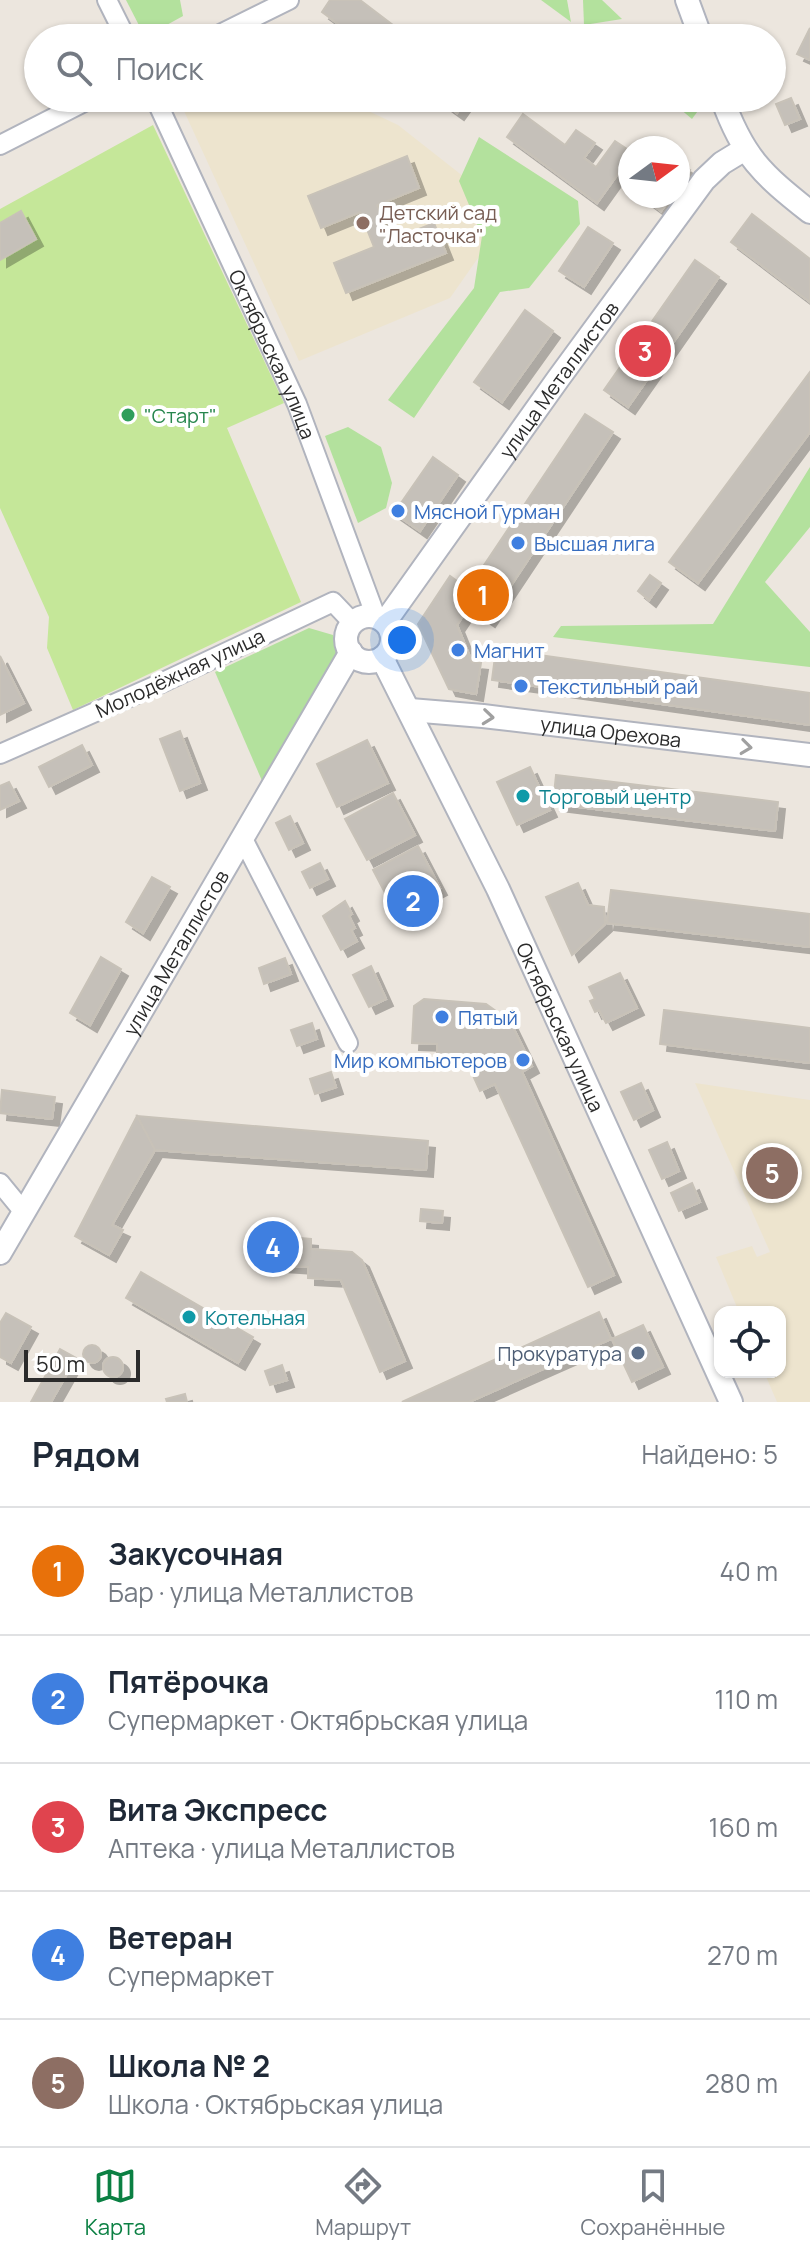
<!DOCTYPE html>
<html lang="ru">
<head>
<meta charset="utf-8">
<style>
  :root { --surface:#fff; --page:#f2f2f3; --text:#1f2937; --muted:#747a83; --line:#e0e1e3; --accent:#0b8043 }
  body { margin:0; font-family:Manrope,sans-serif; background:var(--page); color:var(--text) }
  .controls { position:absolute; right:24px; bottom:24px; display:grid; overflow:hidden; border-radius:16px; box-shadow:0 2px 6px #0004 }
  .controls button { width:72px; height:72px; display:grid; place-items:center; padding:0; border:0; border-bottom:2px solid var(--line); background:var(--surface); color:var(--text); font:40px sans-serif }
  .compass { position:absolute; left:618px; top:136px; width:72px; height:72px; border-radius:50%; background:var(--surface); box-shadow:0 2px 6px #0004; rotate:75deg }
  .scale { position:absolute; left:24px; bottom:20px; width:116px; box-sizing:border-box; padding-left:8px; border:4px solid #2b2b2b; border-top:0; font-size:22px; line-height:28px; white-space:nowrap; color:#2b2b2b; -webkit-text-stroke:6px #fff; paint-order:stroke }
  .you { position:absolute; left:402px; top:640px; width:28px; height:28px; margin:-20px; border:6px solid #fff; border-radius:50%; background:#1a73e8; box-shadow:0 0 0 12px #1a73e833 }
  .badge { display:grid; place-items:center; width:52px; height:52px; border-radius:50%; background:var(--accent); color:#fff; font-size:26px; font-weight:700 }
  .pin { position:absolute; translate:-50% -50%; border:4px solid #fff; box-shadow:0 2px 8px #0006 }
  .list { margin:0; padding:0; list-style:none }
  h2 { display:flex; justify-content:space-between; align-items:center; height:104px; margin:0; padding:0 32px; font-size:34px }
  h2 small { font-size:26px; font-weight:400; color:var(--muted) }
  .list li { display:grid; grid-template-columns:52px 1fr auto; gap:24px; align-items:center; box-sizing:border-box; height:128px; padding:0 32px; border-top:2px solid var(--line) }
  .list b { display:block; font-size:30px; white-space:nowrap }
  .list p { margin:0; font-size:26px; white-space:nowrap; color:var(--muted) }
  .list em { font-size:26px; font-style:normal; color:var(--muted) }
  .icon { flex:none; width:44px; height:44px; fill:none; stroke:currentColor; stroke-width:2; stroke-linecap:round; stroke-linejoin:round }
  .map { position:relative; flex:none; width:810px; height:1402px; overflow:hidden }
  .search { position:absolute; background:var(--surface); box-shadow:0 2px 6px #0004; left:24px; right:24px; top:24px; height:88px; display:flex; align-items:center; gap:20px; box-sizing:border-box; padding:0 28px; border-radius:44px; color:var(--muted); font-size:30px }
  .sheet { height:744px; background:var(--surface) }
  nav { display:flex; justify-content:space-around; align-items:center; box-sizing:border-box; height:112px; border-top:2px solid var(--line); background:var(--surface); font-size:22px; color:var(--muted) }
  nav a { display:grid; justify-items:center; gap:4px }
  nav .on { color:var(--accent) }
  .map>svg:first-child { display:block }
  .education { fill:#ede4ce }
  .green { fill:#b3e19d }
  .pitch { fill:#c5e799 }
  .building { fill:#c5c0b9; stroke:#c8c2b8; stroke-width:2; filter:url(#shadow) }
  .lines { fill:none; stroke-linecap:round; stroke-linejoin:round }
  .minor-casing { stroke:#b1b4be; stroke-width:22 }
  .tertiary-casing { stroke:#b1b4be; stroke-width:26 }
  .minor { stroke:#fff; stroke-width:18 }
  .tertiary { stroke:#fff; stroke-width:22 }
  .oneway { stroke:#a0a0a0 }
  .education-dot { fill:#8d6e63; stroke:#fff; stroke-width:3 }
  .leisure-dot { fill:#2e9e5b; stroke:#fff; stroke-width:3 }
  .shop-dot { fill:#3f7fe0; stroke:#fff; stroke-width:3 }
  .culture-dot { fill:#0f9aa8; stroke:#fff; stroke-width:3 }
  .service-dot { fill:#5c6f8a; stroke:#fff; stroke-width:3 }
  .labels { text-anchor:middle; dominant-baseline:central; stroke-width:8; stroke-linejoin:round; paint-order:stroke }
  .education-label { font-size:20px; fill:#785e54; stroke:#fff; text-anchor:start }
  .street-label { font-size:20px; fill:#2b2b2b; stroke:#fff }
  .leisure-label { font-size:20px; fill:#27864d; stroke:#fff; text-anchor:start }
  .shop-label { font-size:20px; fill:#366cbe; stroke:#fff; text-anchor:start }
  .culture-label { font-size:20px; fill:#0d838f; stroke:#fff; text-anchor:start }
  .service-label { font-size:20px; fill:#4e5e75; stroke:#fff; text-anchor:end }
</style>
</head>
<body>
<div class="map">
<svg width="810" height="1402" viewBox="0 0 810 1402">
  <defs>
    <filter id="shadow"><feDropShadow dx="7" dy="7" stdDeviation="0" flood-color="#0004"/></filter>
  </defs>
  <rect width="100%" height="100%" fill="#ece6de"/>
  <g class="education">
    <polygon points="178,98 341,98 398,125 487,195 494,250 478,258 450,298 299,361"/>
    <polygon points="695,1083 810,1100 810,1402 777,1402 764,1372 780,1372 780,1312 739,1312 716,1257 752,1246 757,1257 770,1252"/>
  </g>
  <g class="green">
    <polygon points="126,0 180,0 183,16 145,37"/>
    <polygon points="541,0 567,0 571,22"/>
    <polygon points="583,0 602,0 622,19 584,25"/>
    <polygon points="667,98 701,98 703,104 692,119"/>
    <polygon points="479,137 578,201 580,224 529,288 500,292 414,418 388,400 474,288 482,236 459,181"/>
    <polygon points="348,427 381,447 392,483 386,508 358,523 325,436"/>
    <polygon points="810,467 810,527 765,582 810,632 810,667 553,637 561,626 713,624"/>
    <polygon points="309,628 333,635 342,661 266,790 215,672"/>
  </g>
  <polygon class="pitch" points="153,125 284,403 227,428 301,602 73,710 47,648 49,617 0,508 0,209"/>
  <g class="building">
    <polygon points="330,0 360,0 410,38 357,38 322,12"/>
    <polygon points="810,28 810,60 797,54"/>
    <polygon points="436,98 468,98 457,113"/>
    <polygon points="791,98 800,119 785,125 776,104"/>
    <polygon points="523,114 565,145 576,130 595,143 584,158 596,167 615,141 630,151 630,157 597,203 507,137"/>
    <polygon points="407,156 419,188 377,205 391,240 434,223 446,253 346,293 334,263 374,247 360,212 321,228 308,196"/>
    <polygon points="678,161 690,170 678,187"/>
    <polygon points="641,196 672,196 661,211"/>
    <polygon points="21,211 36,239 0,260 0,223"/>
    <polygon points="752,214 810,259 810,302 731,242"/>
    <polygon points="588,227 613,243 584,287 559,271"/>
    <polygon points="695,260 719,277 628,407 604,390"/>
    <polygon points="525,310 553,331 502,402 474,382"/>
    <polygon points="810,372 810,432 698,583 669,562"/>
    <polygon points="585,414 613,432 488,620 469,607 457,625 472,662 481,663 476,694 449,689 418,624 450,576 468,589"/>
    <polygon points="433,457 458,475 420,531 394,513"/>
    <polygon points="650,575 661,583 649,600 638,591"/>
    <polygon points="496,649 810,693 810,725 492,680"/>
    <polygon points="0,656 24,703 0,715"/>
    <polygon points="180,731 200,783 180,791 160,739"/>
    <polygon points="367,740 388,783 337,807 317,764"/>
    <polygon points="82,745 92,765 49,787 39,767"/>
    <polygon points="530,767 550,810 517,825 497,782"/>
    <polygon points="556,775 778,802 775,831 553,804"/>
    <polygon points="9,782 19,801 0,810 0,786"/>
    <polygon points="393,793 415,835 367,860 345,819"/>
    <polygon points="290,816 303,843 289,850 276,823"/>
    <polygon points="418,846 440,888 395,912 373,870"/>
    <polygon points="320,863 328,879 310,888 302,872"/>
    <polygon points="152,877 170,887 143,933 126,922"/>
    <polygon points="578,883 588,905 604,907 605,924 572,955 546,897"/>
    <polygon points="611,890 810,914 810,947 607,923"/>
    <polygon points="345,901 352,914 349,916 355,928 351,930 357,941 341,950 323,916"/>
    <polygon points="101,957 121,969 90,1025 70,1013"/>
    <polygon points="285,958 291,974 264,984 259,968"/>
    <polygon points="371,966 386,999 369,1007 353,975"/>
    <polygon points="620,973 637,1008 606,1023 599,1010 595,1012 590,1001 595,999 589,987"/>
    <polygon points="424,999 486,1004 510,1021 532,1066 522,1072 614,1275 588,1287 495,1084 480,1091 466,1060 437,1060 437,1044 412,1043 414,1006"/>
    <polygon points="664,1010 810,1028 810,1063 660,1044"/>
    <polygon points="312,1023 317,1039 297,1046 291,1030"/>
    <polygon points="331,1072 336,1087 315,1094 310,1079"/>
    <polygon points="641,1083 653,1110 634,1120 621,1092"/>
    <polygon points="2,1090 55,1097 52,1119 0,1113"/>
    <polygon points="137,1116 428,1141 426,1170 155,1150"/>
    <polygon points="137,1116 155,1150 112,1225 123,1230 109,1255 75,1236"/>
    <polygon points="667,1142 679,1171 662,1179 649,1150"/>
    <polygon points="692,1183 700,1202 679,1211 671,1193"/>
    <polygon points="421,1209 443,1211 442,1223 420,1221"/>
    <polygon points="265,1235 311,1239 311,1249 352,1252 362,1260 405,1361 380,1372 341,1280 308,1278 308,1267 263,1264"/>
    <polygon points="141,1272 253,1337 238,1363 126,1298"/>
    <polygon points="599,1312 611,1339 469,1402 402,1402"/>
    <polygon points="6,1313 31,1327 11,1363 0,1357 0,1323"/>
    <polygon points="643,1325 663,1367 632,1382 612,1339"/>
    <circle cx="92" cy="1354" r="9"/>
    <polygon points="60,1349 76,1358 51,1402 31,1402"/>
    <circle cx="113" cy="1367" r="10"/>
    <polygon points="282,1365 287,1380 270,1385 265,1371"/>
    <polygon points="185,1394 187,1402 167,1402 166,1399"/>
  </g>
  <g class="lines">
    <g class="minor-casing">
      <g id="minor">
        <polyline points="107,0 126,38"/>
        <polyline points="212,38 289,0"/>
        <path id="s1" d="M155 98 297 404 376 617"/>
        <polyline points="0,145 92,98"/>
        <polyline points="0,754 159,684 333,602 353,623"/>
        <polyline points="242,837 348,1043"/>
        <polyline points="0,1183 23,1211"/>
      </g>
    </g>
    <g class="tertiary-casing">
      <g id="tertiary">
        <polyline points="687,0 701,38"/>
        <path d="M722 98C743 157 762 174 810 212"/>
        <circle cx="369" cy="639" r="23"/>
        <path id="s2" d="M385 622 558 379 704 180 722 163 745 149"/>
        <path id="s3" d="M382 658 498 889 731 1402"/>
        <path id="s4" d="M410 710 483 716 810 755"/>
        <path id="s5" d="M0 1253 351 652"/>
      </g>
    </g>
    <use href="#minor" class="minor"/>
    <use href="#tertiary" class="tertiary"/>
  </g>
  <defs><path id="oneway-chevron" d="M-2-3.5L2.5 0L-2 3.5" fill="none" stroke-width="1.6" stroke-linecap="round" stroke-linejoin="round" transform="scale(2)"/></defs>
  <g class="oneway">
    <use href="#oneway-chevron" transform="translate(488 717) rotate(6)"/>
    <use href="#oneway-chevron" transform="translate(746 747) rotate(7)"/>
  </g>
  <circle class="education-dot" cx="363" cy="223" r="8"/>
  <circle class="leisure-dot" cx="128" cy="415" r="8"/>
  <g class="shop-dot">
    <circle cx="398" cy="511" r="8"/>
    <circle cx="518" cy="543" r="8"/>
    <circle cx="458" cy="650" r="8"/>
    <circle cx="521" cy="686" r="8"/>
    <circle cx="442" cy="1017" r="8"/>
    <circle cx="523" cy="1060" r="8"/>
  </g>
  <g class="culture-dot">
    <circle cx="523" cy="796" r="8"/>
    <circle cx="189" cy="1317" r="8"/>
  </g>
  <circle class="service-dot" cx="638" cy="1353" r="8"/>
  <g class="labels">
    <g class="education-label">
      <text x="379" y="212">Детский сад<tspan x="379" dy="23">"Ласточка"</tspan></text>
    </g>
    <g class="street-label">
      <text stroke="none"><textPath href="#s1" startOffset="282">Октябрьская улица</textPath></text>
      <text stroke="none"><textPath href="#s2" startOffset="298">улица Металлистов</textPath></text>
      <text transform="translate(180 673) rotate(-25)">Молодёжная улица</text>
      <text stroke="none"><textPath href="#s4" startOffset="202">улица Орехова</textPath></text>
      <text stroke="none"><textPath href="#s5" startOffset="348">улица Металлистов</textPath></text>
      <text stroke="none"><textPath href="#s3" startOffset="410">Октябрьская улица</textPath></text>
    </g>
    <g class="leisure-label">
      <text x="144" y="415">"Старт"</text>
    </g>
    <g class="shop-label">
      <text x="414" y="511">Мясной Гурман</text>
      <text x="534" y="543">Высшая лига</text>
      <text x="474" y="650">Магнит</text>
      <text x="537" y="686">Текстильный рай</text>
      <text x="458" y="1017">Пятый</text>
      <text x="507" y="1060" text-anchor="end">Мир компьютеров</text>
    </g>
    <g class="culture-label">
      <text x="539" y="796">Торговый центр</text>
      <text x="205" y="1317">Котельная</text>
    </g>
    <g class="service-label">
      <text x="622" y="1353">Прокуратура</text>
    </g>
  </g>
</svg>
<div class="controls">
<button><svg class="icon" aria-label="locate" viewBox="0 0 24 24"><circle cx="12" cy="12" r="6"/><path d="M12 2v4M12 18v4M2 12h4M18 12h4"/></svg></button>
</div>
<svg class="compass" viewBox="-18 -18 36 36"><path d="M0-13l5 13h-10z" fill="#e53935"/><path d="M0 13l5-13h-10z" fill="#747a83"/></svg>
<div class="scale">50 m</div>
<div class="you"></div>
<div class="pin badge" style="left:483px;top:595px;background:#e8710a">1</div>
<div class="pin badge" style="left:413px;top:901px;background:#3f7fe0">2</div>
<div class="pin badge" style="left:645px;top:351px;background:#e0444e">3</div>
<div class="pin badge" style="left:273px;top:1247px;background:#3f7fe0">4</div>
<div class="pin badge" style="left:772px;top:1173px;background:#8d6e63">5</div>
<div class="search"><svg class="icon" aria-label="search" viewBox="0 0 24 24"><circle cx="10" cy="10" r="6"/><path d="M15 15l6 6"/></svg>Поиск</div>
</div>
<section class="sheet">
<h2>Рядом<small>Найдено: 5</small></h2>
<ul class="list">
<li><span class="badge" style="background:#e8710a">1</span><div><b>Закусочная</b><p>Бар · улица Металлистов</p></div><em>40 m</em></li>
<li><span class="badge" style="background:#3f7fe0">2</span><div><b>Пятёрочка</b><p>Супермаркет · Октябрьская улица</p></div><em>110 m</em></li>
<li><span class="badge" style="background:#e0444e">3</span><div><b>Вита Экспресс</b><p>Аптека · улица Металлистов</p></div><em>160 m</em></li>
<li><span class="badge" style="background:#3f7fe0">4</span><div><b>Ветеран</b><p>Супермаркет</p></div><em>270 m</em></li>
<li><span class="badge" style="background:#8d6e63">5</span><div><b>Школа № 2</b><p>Школа · Октябрьская улица</p></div><em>280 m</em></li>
</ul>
</section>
<nav>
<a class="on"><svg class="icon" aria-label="map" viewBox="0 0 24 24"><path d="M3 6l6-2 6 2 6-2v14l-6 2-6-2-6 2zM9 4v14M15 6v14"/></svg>Карта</a>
<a><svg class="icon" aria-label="directions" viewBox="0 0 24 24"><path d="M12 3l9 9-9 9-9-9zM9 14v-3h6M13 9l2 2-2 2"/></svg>Маршрут</a>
<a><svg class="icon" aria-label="saved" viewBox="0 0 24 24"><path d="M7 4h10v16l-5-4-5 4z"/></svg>Сохранённые</a>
</nav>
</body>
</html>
